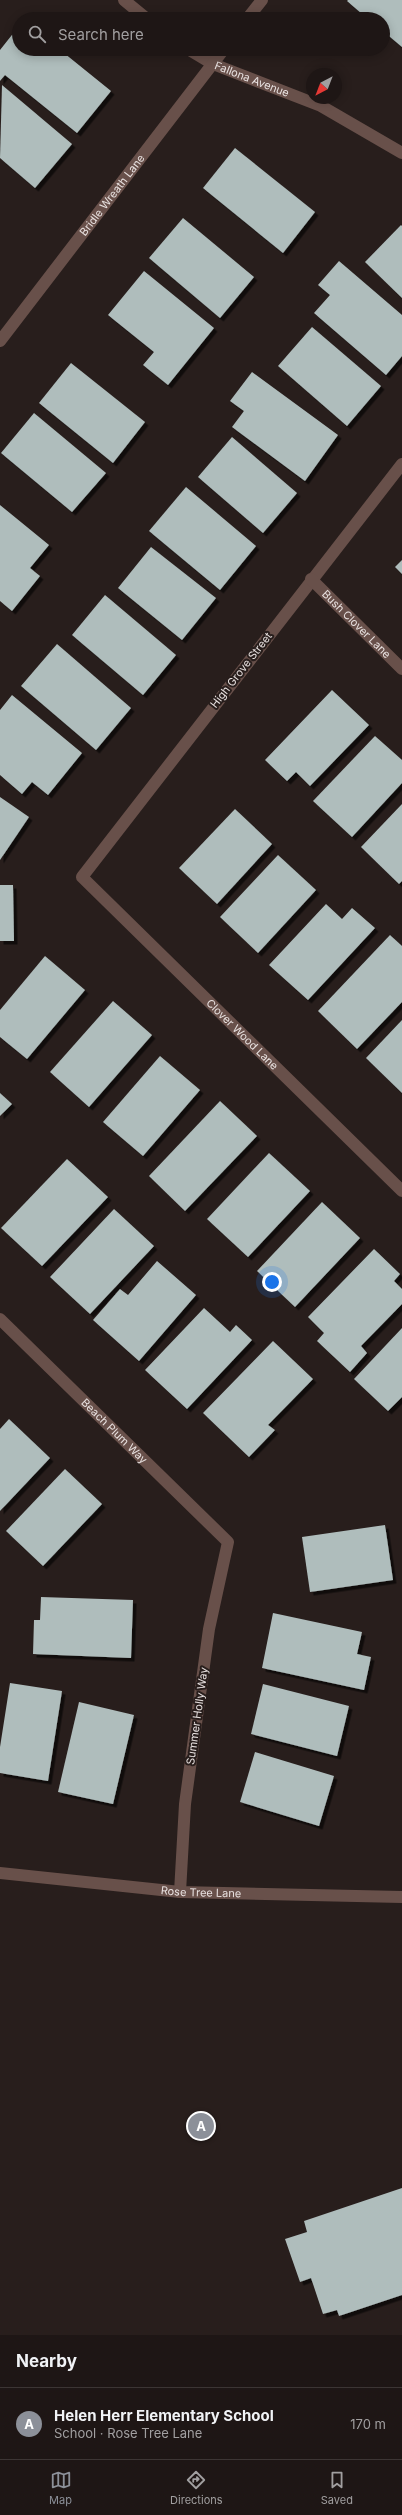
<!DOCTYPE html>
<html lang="en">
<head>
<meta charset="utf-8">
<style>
  :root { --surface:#1e1615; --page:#2b2322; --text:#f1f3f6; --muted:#a19fa0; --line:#3c3534; --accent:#8c9099 }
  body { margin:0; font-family:Inter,sans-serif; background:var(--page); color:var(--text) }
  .compass { position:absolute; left:306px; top:68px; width:36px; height:36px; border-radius:50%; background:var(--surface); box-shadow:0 2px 10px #0003; rotate:222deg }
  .you { position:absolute; left:272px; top:1282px; width:14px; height:14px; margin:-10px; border:3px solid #fff; border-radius:50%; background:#1a73e8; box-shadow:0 0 0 6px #1a73e833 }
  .badge { display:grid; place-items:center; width:26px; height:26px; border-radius:50%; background:var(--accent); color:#fff; font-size:13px; font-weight:700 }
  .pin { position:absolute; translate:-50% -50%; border:2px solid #fff; box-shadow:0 1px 4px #0006 }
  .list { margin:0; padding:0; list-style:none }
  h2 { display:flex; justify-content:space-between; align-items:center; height:52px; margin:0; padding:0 16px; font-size:17px }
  h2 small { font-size:13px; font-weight:400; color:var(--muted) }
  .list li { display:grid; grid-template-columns:26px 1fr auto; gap:12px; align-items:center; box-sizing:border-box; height:72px; padding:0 16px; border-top:1px solid var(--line) }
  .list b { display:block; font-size:15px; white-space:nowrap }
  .list p { margin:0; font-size:13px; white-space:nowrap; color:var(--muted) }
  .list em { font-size:13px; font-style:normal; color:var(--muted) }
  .icon { flex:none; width:22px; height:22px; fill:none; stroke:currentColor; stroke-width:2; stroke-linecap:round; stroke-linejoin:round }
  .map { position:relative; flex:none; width:402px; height:2335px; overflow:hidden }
  .search { position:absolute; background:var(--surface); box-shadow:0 2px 10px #0003; left:12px; right:12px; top:12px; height:44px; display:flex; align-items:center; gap:10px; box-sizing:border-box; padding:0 14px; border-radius:22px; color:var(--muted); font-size:15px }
  .sheet { height:124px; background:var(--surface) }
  nav { display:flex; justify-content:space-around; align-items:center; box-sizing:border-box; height:56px; border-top:1px solid var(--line); background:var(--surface); font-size:11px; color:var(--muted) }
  nav a { display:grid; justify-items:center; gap:2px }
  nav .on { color:var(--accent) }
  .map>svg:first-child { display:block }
  .building { fill:#afbdbc; filter:url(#shadow) }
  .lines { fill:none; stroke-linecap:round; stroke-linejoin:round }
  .minor { stroke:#68504a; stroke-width:12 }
  .labels { text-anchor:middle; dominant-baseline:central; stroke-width:4; stroke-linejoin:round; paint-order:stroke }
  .street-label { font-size:11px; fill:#e9e2e1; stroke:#281e1c }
</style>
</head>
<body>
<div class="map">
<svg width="402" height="2335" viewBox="0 0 402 2335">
  <defs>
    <filter id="shadow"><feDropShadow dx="3.5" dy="3.5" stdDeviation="0" flood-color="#0009"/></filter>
  </defs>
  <rect width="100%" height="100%" fill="#281e1c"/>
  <g class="building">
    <polygon points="348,0 402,0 402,47 383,31 383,19 368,19 347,1"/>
    <polygon points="19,26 19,49 59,49 111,91 77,133 5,75 0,81 0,50"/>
    <polygon points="2,85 72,144 35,188 0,158"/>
    <polygon points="235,148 315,212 283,253 203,188"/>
    <polygon points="183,218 254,277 220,318 149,258"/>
    <polygon points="401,225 402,226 402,298 365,262"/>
    <polygon points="339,261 402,315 402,356 386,375 314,313 330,295 318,285"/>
    <polygon points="144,271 214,328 168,385 143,365 154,352 108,315"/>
    <polygon points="312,327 381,386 347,426 278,366"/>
    <polygon points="71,363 145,422 113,463 39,403"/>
    <polygon points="252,372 338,435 305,481 232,427 244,411 230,401"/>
    <polygon points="34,413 106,473 72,512 1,453"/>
    <polygon points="232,437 297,493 263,533 198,477"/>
    <polygon points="186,487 256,546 220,590 149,531"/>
    <polygon points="0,505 49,545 30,568 40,576 12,611 0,601"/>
    <polygon points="151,547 216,598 182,640 118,588"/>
    <polygon points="402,560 402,574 395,567"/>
    <polygon points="105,595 176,655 143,695 72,635"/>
    <polygon points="57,644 131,708 96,750 21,686"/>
    <polygon points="332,690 369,725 310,786 296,772 287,781 265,760"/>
    <polygon points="12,695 82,753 48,795 32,782 22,794 0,775 0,710"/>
    <polygon points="375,736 402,760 402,783 352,837 313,801"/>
    <polygon points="0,797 29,817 0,860"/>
    <polygon points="402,804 402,881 399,884 361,847"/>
    <polygon points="235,809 272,844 217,904 179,868"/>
    <polygon points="278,855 316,890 258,953 220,917"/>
    <polygon points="0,885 13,885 14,941 0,941"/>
    <polygon points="326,904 342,919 352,908 375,928 308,1000 269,965"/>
    <polygon points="390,935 402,946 402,1002 357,1049 318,1011"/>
    <polygon points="45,956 85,990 27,1059 0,1037 0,1010"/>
    <polygon points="113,1001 152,1035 89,1107 50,1072"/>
    <polygon points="402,1020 402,1093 366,1058"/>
    <polygon points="160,1056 200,1090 143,1156 103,1122"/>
    <polygon points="0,1093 12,1104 0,1116"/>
    <polygon points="220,1101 257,1136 185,1211 149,1176"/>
    <polygon points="269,1153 310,1191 248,1257 207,1219"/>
    <polygon points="67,1159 108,1197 42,1266 1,1228"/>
    <polygon points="322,1202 360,1238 295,1307 257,1271"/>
    <polygon points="114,1209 154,1246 90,1314 50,1277"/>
    <polygon points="374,1249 400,1274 394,1281 402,1289 402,1304 361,1346 367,1353 350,1372 317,1341 324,1333 308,1317"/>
    <polygon points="157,1261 196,1295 139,1361 93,1320 120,1289 128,1295"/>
    <polygon points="204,1308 230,1332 236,1325 252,1340 187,1409 145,1370"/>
    <polygon points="402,1328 402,1397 388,1411 354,1379"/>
    <polygon points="273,1341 313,1379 268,1425 275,1430 249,1457 203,1413"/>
    <polygon points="9,1419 50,1458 0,1511 0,1429"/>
    <polygon points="65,1469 102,1504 43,1566 6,1531"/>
    <polygon points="385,1525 393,1580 310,1592 302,1537"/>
    <polygon points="41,1597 133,1600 131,1658 33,1654 34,1620 40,1620"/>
    <polygon points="273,1613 362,1632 357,1654 371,1657 364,1690 262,1668"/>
    <polygon points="10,1683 62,1691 48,1781 0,1773 0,1747"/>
    <polygon points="263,1684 349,1706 337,1756 251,1734"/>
    <polygon points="79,1702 134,1715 113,1804 58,1792"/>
    <polygon points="255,1752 334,1776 319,1826 240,1802"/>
    <polygon points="402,2188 402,2295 339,2316 337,2310 323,2314 311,2278 300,2282 285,2239 307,2232 304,2221"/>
  </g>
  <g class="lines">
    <g class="minor">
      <polyline points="124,0 147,19"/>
      <polyline points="247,19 262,0"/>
      <path id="s1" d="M188 49 213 64 321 106 402 153"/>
      <path id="s2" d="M0 341 224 49"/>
      <path id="s3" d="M402 464 82 877 402 1191"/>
      <path id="s4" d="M311 579 402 669"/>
      <path id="s5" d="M0 1319 228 1542 209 1629 185 1804 180 1892"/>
      <path id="s6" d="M0 1873 180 1892 402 1897"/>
    </g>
  </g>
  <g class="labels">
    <g class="street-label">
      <text stroke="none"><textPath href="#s1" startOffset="71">Fallona Avenue</textPath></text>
      <text stroke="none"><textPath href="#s2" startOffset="184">Bridle Wreath Lane</textPath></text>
      <text stroke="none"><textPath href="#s4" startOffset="64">Bush Clover Lane</textPath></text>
      <text transform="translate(241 670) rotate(-52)">High Grove Street</text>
      <text stroke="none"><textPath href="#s3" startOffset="747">Clover Wood Lane</textPath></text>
      <text stroke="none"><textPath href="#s5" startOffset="160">Beach Plum Way</textPath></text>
      <text transform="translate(197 1716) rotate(-82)">Summer Holly Way</text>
      <text stroke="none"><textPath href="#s6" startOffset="202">Rose Tree Lane</textPath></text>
    </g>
  </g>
</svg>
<svg class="compass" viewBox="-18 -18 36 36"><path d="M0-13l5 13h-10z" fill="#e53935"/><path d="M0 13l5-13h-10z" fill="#a19fa0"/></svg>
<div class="you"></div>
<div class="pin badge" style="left:201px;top:2126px">A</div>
<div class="search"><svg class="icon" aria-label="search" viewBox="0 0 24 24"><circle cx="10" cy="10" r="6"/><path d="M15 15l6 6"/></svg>Search here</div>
</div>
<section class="sheet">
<h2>Nearby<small></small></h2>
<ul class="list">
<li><span class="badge">A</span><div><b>Helen Herr Elementary School</b><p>School · Rose Tree Lane</p></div><em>170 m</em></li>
</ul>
</section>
<nav>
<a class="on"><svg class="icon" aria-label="map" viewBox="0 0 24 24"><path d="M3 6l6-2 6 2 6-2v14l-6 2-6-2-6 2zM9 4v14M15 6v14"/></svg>Map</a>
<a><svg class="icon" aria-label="directions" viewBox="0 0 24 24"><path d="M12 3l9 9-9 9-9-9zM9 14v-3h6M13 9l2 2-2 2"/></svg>Directions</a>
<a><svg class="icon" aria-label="saved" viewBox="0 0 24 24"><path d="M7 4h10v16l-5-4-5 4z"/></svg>Saved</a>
</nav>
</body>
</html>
